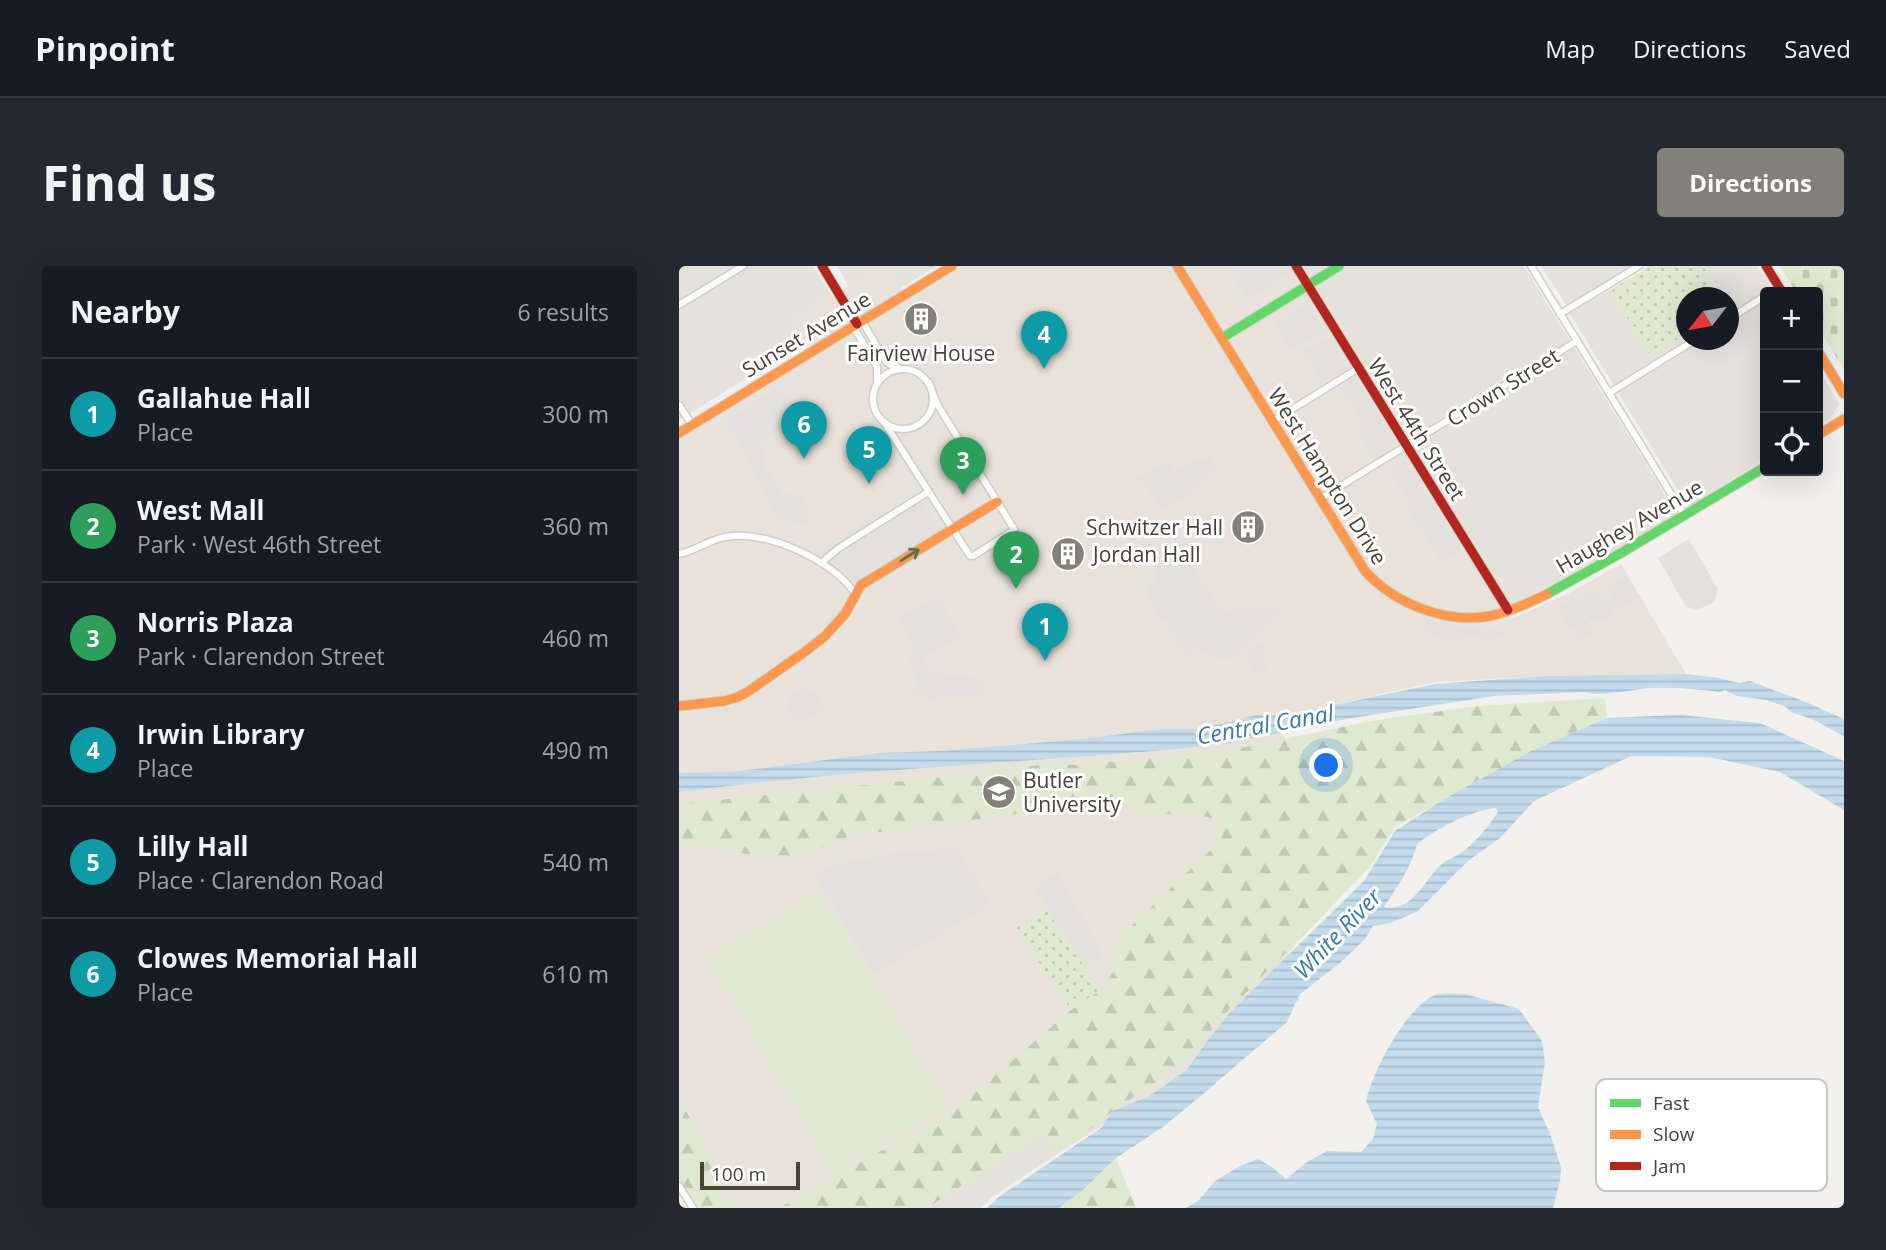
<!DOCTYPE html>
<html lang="en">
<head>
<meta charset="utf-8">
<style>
  :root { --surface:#171b24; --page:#242831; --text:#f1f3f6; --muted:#9ea1a6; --line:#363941; --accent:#837f79 }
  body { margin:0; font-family:"Open Sans",sans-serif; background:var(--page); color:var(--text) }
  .controls { position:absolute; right:21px; top:21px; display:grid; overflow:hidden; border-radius:7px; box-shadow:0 7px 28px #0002 }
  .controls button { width:63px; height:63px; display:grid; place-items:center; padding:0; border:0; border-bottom:2px solid var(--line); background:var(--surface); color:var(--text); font:35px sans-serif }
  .compass { position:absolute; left:997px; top:21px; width:63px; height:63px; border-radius:50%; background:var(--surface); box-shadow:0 7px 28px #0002; rotate:239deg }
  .scale { position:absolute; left:21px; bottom:18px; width:100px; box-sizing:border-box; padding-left:7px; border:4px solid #47423a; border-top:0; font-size:19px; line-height:24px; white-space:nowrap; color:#47423a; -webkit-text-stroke:5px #fff; paint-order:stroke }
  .you { position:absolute; left:648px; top:500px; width:24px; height:24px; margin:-18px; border:5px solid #fff; border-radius:50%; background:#1a73e8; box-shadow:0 0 0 10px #1a73e833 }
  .badge { display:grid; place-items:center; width:46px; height:46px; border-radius:50%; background:var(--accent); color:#fff; font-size:23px; font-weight:700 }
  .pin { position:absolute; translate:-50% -58px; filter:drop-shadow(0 2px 4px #0008) }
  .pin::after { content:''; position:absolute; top:37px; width:24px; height:21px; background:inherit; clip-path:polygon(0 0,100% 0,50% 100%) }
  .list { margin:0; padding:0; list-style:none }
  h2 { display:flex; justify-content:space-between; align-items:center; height:91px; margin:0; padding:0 28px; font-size:30px }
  h2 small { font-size:23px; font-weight:400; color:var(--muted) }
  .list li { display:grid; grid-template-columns:46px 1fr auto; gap:21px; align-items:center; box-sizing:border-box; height:112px; padding:0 28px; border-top:2px solid var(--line) }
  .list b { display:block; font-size:26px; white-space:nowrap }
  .list p { margin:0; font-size:23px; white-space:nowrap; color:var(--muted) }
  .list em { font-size:23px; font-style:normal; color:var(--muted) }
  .icon { flex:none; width:38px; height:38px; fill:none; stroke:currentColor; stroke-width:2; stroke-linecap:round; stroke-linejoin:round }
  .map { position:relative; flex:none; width:1165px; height:942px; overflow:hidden; border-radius:7px }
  header { display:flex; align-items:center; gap:42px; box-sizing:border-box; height:98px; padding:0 35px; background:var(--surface); border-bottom:2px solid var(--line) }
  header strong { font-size:33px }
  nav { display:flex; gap:38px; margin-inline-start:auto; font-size:24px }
  .intro { display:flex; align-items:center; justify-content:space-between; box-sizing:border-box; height:168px; padding:0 42px }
  h1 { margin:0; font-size:49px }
  .button { padding:18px 32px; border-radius:7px; background:var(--accent); color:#fff; font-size:24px; font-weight:700 }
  main { display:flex; gap:42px; padding:0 42px }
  aside { flex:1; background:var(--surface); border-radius:7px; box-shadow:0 7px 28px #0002 }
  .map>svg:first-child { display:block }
  .residential { fill:#e5e2dc }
  .education { fill:#e7e3da }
  .forest { fill:url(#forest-firs) }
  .cemetery { fill:url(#cemetery-stones) }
  .park { fill:url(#park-dots) }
  .pitch { fill:#dfe9d0 }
  .parking { fill:#e3e1de }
  .water { fill:url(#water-rules); fill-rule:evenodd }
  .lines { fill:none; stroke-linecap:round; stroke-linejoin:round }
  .street-casing { stroke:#d0ceca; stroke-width:9 }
  .fast-casing { stroke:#d0cdc4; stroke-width:11 }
  .slow-casing { stroke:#d0cdc4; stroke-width:11 }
  .jam-casing { stroke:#d0cdc4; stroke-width:11 }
  .street { stroke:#fdfdfc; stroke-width:6 }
  .fast { stroke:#63d668; stroke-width:9 }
  .slow { stroke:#ff974d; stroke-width:9 }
  .jam { stroke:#b3261e; stroke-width:9 }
  .oneway { stroke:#51764a }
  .labels { text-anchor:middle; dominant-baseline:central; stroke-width:6; stroke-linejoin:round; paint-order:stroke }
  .street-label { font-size:21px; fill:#47423a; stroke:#fff }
  .poi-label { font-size:21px; fill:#47423a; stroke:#fff; text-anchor:start }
  .water-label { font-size:23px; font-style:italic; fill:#3d79a9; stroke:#fff }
  .key { fill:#fff; stroke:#c8c6c4; stroke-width:2 }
  .key-label { font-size:19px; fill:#47423a }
</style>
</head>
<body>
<header>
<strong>Pinpoint</strong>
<nav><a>Map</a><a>Directions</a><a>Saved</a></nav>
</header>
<div class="intro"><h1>Find us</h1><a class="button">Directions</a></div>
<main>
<aside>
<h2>Nearby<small>6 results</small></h2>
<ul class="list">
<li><span class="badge" style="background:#0f9aa8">1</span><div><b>Gallahue Hall</b><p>Place</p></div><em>300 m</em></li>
<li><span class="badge" style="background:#2e9e5b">2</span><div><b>West Mall</b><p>Park · West 46th Street</p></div><em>360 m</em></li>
<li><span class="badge" style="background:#2e9e5b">3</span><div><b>Norris Plaza</b><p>Park · Clarendon Street</p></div><em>460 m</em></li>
<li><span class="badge" style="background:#0f9aa8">4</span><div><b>Irwin Library</b><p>Place</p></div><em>490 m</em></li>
<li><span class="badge" style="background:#0f9aa8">5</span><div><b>Lilly Hall</b><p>Place · Clarendon Road</p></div><em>540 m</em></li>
<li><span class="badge" style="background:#0f9aa8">6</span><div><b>Clowes Memorial Hall</b><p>Place</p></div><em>610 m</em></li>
</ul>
</aside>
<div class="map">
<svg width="1165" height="942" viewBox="0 0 1165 942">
  <defs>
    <pattern id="forest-firs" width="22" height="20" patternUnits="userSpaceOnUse" patternTransform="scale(1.75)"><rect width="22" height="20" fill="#dfe9d0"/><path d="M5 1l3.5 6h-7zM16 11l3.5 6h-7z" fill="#c1c9b3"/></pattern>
    <pattern id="cemetery-stones" width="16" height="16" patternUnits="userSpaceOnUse" patternTransform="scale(1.75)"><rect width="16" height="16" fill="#dfe9d0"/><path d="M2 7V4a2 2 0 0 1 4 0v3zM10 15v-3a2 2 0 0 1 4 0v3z" fill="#c1c9b3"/></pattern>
    <pattern id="park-dots" width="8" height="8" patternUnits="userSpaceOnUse" patternTransform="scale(1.75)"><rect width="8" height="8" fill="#dfe9d0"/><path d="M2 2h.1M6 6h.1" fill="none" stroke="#c1c9b3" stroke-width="1.8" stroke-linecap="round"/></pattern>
    <pattern id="water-rules" width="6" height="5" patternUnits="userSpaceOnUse" patternTransform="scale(1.75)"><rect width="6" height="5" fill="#c2daea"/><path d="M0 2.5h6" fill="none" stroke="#a8bcc9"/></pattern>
  </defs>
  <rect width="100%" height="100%" fill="#f2f0ed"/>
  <g class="residential">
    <polygon points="0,0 134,0 153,30 114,54 127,76 0,154"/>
    <polygon points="158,0 258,0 187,43 183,41"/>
    <polygon points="624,0 845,0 998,248 903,304 829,340"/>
    <polygon points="862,0 953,0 888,40"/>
    <polygon points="1024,0 1078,0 1095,26 1086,26 1086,193 1009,241 890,46 931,24 972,89 1007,68 1008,74 1050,74 1050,32 1043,31"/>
    <polygon points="1139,102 1160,138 1151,153 1139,160"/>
    <polygon points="367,863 380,887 314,930 302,942 245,942 256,937"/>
  </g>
  <polygon class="education" points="202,0 208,0 226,29 273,0 615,0 833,353 892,326 942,298 1007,408 868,410 756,416 626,445 592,450 690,602 618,676 600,701 621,734 380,887 366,864 256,937 245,942 17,942 0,912 0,168 132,85 114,54"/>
  <g class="forest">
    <polygon points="926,432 928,452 852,485 716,561 690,602 542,752 510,793 434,845 380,887 366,864 256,937 245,942 100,942 276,844 392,744 421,724 435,705 435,690 446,666 540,576 540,554 502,545 467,553 444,534 171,570 119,590 67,588 20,578 0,580 0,538 246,513 369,498 399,499 543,486 691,455 799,440"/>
    <polygon points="0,833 41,903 38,917 52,942 17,942 0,912"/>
    <polygon points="437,892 457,942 380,942 404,924"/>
  </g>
  <polygon class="cemetery" points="1101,0 1165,0 1165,104 1139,61 1139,26 1117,26"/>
  <g class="park">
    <polygon points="971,0 1024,0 1043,31 1008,32 1007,68 972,90 931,24"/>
    <polygon points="367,643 421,724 392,744 337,662"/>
  </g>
  <polygon class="pitch" points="140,626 269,841 155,907 29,691"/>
  <g class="parking">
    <polygon points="552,0 605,0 610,8 579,26 569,35 556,14 561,10 558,5 556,6"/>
    <polygon points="629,38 646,65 613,85 596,58"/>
    <polygon points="650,71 668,102 643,117 624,86"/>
    <polygon points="677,113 698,147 682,156 662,122"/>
    <polygon points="99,120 119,152 79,177 88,190 82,194 104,230 112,226 115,232 122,228 130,240 130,249 129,254 125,258 100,252 78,216 78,208 46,155"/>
    <polygon points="699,149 717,180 695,193 677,162"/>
    <polygon points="213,152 250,214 237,216 202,159"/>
    <polygon points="531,189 539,201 509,229 482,245 465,217 455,213 489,194 495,204 515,192 519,197"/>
    <polygon points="726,195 745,225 729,235 710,204"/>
    <polygon points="237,225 266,275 188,323 139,285"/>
    <polygon points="747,226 764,255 743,267 726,238"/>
    <polygon points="766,257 782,283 763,296 746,269"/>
    <polygon points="496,270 544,348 562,339 565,344 584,341 603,344 557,388 549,393 542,393 530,389 519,380 513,385 510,390 494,376 498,371 484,353 480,355 475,346 470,334 470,316 476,315 478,301 472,291 467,291 472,284"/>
    <polygon points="1010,273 1039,323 1035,336 1018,344 1007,341 979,292"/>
    <polygon points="948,309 961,331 941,343 940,342 931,347 932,350 920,357 917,352 911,355 898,335 916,324 926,340 936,334 928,320"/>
    <polygon points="258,329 281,370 242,394 250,406 306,413 305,432 263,428 258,433 250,434 244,430 239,434 233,423 241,418 230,398 231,389 235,383 219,353"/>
    <polygon points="894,332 915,367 909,372 901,373 897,364 888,363 879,340"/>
    <polygon points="748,353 782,362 804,362 804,365 822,362 824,370 801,376 800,371 781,369 781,377 744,366"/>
    <polygon points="581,377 585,382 588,404 575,406 571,395 565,391"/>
    <polygon points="126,422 139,429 146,443 120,458 108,438 113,435 110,431"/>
    <polygon points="279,582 311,638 195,708 137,610 155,598 218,587"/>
    <polygon points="380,606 423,689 406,699 355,621"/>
  </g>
  <g class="water">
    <path d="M1007 408 1040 412 1060 417 1071 415 1129 437 1165 453V470L1133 453 1112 446 1107 441 1087 434 1058 430 1046 424 1041 426C1017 423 994 421 970 422 951 424 922 431 905 426L815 430 667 453 550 477 488 484 178 507 84 516 0 526V507L53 506 201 487 263 485 403 473 482 463H520L578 449 592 450 626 445 756 418 868 410Z"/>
    <path d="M1001 449 1081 457 1165 495V544L1101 506 1030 491 952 490 855 535 821 572 789 595 739 645 712 657 694 660 686 673 661 697 620 729 608 756 524 828 484 861 437 892 404 924 380 942H308L321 930 422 862 434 845 470 830 507 805 526 778 552 745 685 615 716 565 762 535 852 485 928 452ZM816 542 819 546C809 561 797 576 782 587 776 591 769 593 763 598 746 613 732 648 705 641 718 621 732 602 738 578 760 561 789 546 816 542Z"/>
    <path d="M786 728 840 743 863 775 866 796 859 841 871 868 882 901 881 915 874 942H507L520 934 536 915 561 900 579 893 593 901 607 913 628 896 648 885 682 886 694 873 698 858 687 835C694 806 725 744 754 730 762 726 777 728 786 728Z"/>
  </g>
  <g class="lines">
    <g class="street-casing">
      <g id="street">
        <polyline points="852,0 1005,249"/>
        <polyline points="0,39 64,0"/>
        <polyline points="881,48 960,0"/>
        <polyline points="1050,53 1086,30"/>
        <polyline points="183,55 206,94 210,98 220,102"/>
        <polyline points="174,60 198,101 198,115"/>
        <circle cx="224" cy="133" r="30"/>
        <polyline points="930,127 1016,74"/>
        <polyline points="0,139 13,159"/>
        <polyline points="594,155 680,102"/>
        <polyline points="205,156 291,290 294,290 334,265 335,263 258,138 250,117"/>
        <polyline points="642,232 898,75"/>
        <path d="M0 288C16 285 30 274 46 271 88 264 151 293 176 327"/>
        <polyline points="142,297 160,282 249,226"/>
        <polyline points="0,920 14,942"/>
      </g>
    </g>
    <g class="fast-casing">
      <g id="fast">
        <polyline points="543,72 660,0"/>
        <polyline points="868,328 942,287 1086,201"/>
      </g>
    </g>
    <g class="slow-casing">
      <g id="slow">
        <path d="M498 0 686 305C716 338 767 358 811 350 831 346 850 337 868 328"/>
        <polyline points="1139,85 1165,128"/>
        <polyline points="0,167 273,0"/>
        <polyline points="1139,169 1165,153"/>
        <polyline points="0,440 45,435 59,431 70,425 127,385 146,370 166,348 182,319 318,236"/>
      </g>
    </g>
    <g class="jam-casing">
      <g id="jam">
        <polyline points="143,0 178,58"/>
        <polyline points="617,0 829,344"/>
        <polyline points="1087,0 1103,26"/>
      </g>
    </g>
    <use href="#street" class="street"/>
    <use href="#fast" class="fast"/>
    <use href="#slow" class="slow"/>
    <use href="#jam" class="jam"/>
  </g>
  <defs><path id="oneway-shaft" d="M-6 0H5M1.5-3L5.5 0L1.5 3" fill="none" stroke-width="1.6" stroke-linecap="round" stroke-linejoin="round" transform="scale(1.75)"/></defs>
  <use class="oneway" href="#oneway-shaft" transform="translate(231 289) rotate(-32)"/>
  <defs>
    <g id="building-disc" transform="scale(1.75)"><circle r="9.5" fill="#837f79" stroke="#fff"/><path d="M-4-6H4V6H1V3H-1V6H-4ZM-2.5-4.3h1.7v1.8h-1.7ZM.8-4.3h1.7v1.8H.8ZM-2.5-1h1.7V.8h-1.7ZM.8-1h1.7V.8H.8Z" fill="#fff"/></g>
    <g id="university-disc" transform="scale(1.75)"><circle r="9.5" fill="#837f79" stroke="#fff"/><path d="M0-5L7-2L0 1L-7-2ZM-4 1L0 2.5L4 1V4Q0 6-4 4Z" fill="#fff"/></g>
  </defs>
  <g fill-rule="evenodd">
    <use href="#building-disc" x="242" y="53"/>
    <use href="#building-disc" x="569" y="261"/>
    <use href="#building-disc" x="389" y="288"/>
    <use href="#university-disc" x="320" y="526"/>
  </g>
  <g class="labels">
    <g class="street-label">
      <text transform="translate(127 68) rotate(-31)">Sunset Avenue</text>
      <text transform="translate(824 121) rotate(-32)">Crown Street</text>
      <text transform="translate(738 163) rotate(58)">West 44th Street</text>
      <text transform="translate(649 210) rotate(58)">West Hampton Drive</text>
      <text transform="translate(950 260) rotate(-30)">Haughey Avenue</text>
    </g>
    <g class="poi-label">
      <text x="242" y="87" text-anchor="middle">Fairview House</text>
      <text x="544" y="261" text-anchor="end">Schwitzer Hall</text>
      <text x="414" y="288">Jordan Hall</text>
      <text x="344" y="514">Butler<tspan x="344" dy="24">University</tspan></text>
    </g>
    <g class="water-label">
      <text transform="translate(586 458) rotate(-10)">Central Canal</text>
      <text transform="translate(658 667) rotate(-46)">White River</text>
    </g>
  </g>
  <rect x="917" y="813" width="231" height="112" rx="10" class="key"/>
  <rect x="931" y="833" width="31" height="8" fill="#63d668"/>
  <rect x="931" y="864" width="31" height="9" fill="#ff974d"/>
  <rect x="931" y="896" width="31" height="8" fill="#b3261e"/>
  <g class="key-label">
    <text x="974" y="844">Fast</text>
    <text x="974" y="875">Slow</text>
    <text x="974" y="907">Jam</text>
  </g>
</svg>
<div class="controls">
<button>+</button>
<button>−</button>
<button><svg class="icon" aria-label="locate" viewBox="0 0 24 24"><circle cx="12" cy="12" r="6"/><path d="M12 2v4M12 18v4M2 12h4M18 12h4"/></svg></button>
</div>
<svg class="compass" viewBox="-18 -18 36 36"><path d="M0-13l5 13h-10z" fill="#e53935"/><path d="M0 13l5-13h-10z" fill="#9ea1a6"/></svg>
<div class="scale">100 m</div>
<div class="you"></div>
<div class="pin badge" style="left:366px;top:395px;background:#0f9aa8">1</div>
<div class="pin badge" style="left:337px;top:323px;background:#2e9e5b">2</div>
<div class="pin badge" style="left:284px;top:229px;background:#2e9e5b">3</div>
<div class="pin badge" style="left:365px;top:103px;background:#0f9aa8">4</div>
<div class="pin badge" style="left:190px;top:218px;background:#0f9aa8">5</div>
<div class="pin badge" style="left:125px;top:193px;background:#0f9aa8">6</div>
</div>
</main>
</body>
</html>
